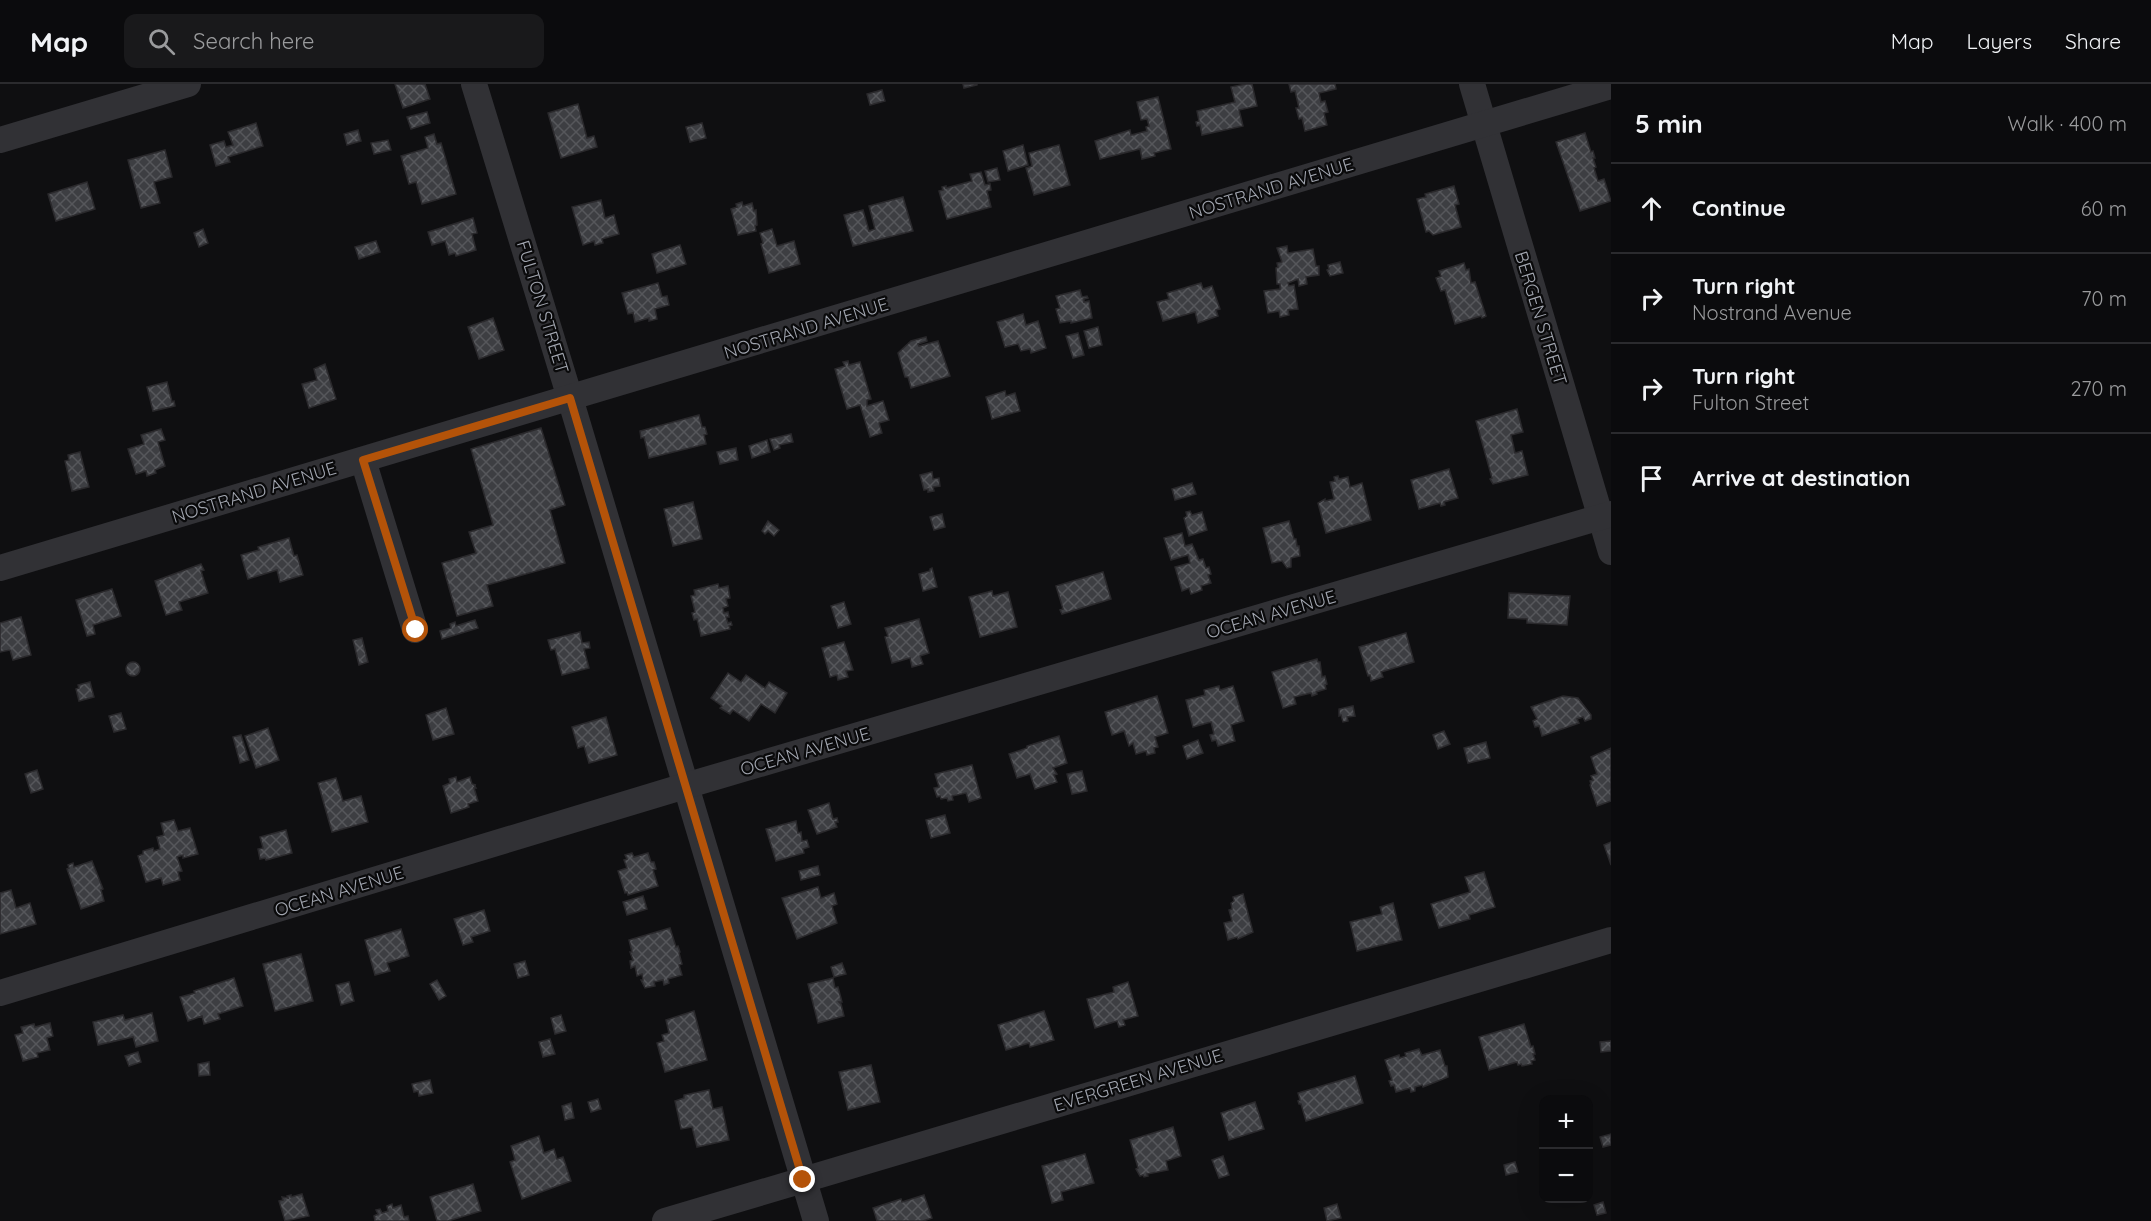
<!DOCTYPE html>
<html lang="en">
<head>
<meta charset="utf-8">
<style>
  :root { --surface:#0b0b0d; --page:#19191b; --text:#f1f3f6; --muted:#9a9b9d; --line:#2b2b2e }
  body { margin:0; font-family:Quicksand,sans-serif; background:var(--page); color:var(--text) }
  .controls { position:absolute; right:18px; bottom:18px; display:grid; overflow:hidden; border-radius:12px; box-shadow:0 6px 24px #0002 }
  .controls button { width:54px; height:54px; display:grid; place-items:center; padding:0; border:0; border-bottom:2px solid var(--line); background:var(--surface); color:var(--text); font:30px sans-serif }
  .stop { position:absolute; width:18px; height:18px; margin:-14px; border:4px solid #b45309; border-radius:50%; background:#fff }
  .stop.end { background:#b45309; border-color:#fff; box-shadow:0 2px 6px #0008 }
  .list { margin:0; padding:0; list-style:none }
  h2 { display:flex; justify-content:space-between; align-items:center; height:78px; margin:0; padding:0 24px; font-size:26px }
  h2 small { font-size:20px; font-weight:400; color:var(--muted) }
  .list li { display:grid; grid-template-columns:39px 1fr auto; gap:18px; align-items:center; box-sizing:border-box; height:90px; padding:0 24px; border-top:2px solid var(--line) }
  .list b { display:block; font-size:22px; white-space:nowrap }
  .list p { margin:0; font-size:20px; white-space:nowrap; color:var(--muted) }
  .list em { font-size:20px; font-style:normal; color:var(--muted) }
  .icon { flex:none; width:33px; height:33px; fill:none; stroke:currentColor; stroke-width:2; stroke-linecap:round; stroke-linejoin:round }
  .map { position:relative; flex:none; width:1611px; height:1137px; overflow:hidden }
  header { display:flex; align-items:center; gap:36px; box-sizing:border-box; height:84px; padding:0 30px; background:var(--surface); border-bottom:2px solid var(--line) }
  header strong { font-size:28px }
  nav { display:flex; gap:33px; margin-inline-start:auto; font-size:21px }
  .search { width:420px; height:54px; background:var(--page); display:flex; align-items:center; gap:15px; box-sizing:border-box; padding:0 21px; border-radius:12px; color:var(--muted); font-size:22px }
  main { display:flex }
  aside { flex:1; background:var(--surface) }
  .map>svg:first-child { display:block }
  .building { fill:url(#building-cross-hatch); stroke:#2a292c; stroke-width:1.5 }
  .lines { fill:none; stroke-linecap:round; stroke-linejoin:round }
  .minor { stroke:#313135; stroke-width:26 }
  .route { stroke:#b45309; stroke-width:8 }
  .labels { text-anchor:middle; dominant-baseline:central; stroke-width:4.5; stroke-linejoin:round; paint-order:stroke }
  .street-label { font-size:18px; fill:#a2a6b0; stroke:#0a0a0b }
</style>
</head>
<body>
<header>
<strong>Map</strong>
<div class="search"><svg class="icon" aria-label="search" viewBox="0 0 24 24"><circle cx="10" cy="10" r="6"/><path d="M15 15l6 6"/></svg>Search here</div>
<nav><a>Map</a><a>Layers</a><a>Share</a></nav>
</header>
<main>
<div class="map">
<svg width="1611" height="1137" viewBox="0 0 1611 1137">
  <defs>
    <pattern id="building-cross-hatch" width="8" height="8" patternUnits="userSpaceOnUse" patternTransform="scale(1.5)"><rect width="8" height="8" fill="#3d3e42"/><path d="M0 0l8 8M0 8l8-8" fill="none" stroke="#56575b"/></pattern>
  </defs>
  <rect width="100%" height="100%" fill="#0f0f11"/>
  <g class="building">
    <polygon points="395,0 425,0 430,15 403,24"/>
    <polygon points="963,0 977,0 977,1 964,4"/>
    <polygon points="1246,0 1252,0 1257,22 1239,26 1243,42 1202,51 1200,41 1197,42 1196,38 1199,37 1197,27 1235,18 1231,3"/>
    <polygon points="1289,0 1335,0 1336,5 1319,9 1321,18 1325,17 1328,28 1324,29 1327,41 1305,47 1302,34 1299,35 1296,24 1299,24 1295,7 1291,8"/>
    <polygon points="882,6 885,17 870,21 867,10"/>
    <polygon points="1158,13 1171,65 1154,69 1155,72 1142,75 1140,65 1100,75 1095,57 1130,46 1131,51 1147,47 1146,43 1149,42 1147,35 1141,36 1137,18"/>
    <polygon points="578,20 587,54 594,52 597,63 561,74 548,29"/>
    <polygon points="427,28 430,39 411,45 407,33"/>
    <polygon points="256,39 263,62 228,73 230,78 216,82 210,61 224,57 226,63 233,61 228,48"/>
    <polygon points="702,39 706,54 690,58 686,43"/>
    <polygon points="358,46 361,57 347,61 344,50"/>
    <polygon points="1585,49 1591,68 1593,67 1595,74 1593,74 1596,83 1594,84 1598,97 1604,95 1611,117 1580,127 1556,58"/>
    <polygon points="434,50 437,60 441,59 456,110 422,120 416,98 409,100 401,72 428,64 425,53"/>
    <polygon points="388,56 391,66 374,70 371,59"/>
    <polygon points="1023,61 1028,81 1008,87 1003,67"/>
    <polygon points="1059,61 1070,101 1034,111 1026,84 1032,82 1029,69"/>
    <polygon points="165,66 172,93 154,98 160,119 141,124 128,76"/>
    <polygon points="997,84 1000,96 988,98 985,87"/>
    <polygon points="981,88 985,101 990,100 991,106 987,107 991,123 947,135 939,107 943,106 942,103 946,102 946,104 972,97 970,90"/>
    <polygon points="87,98 95,125 56,137 48,110"/>
    <polygon points="1454,102 1459,120 1455,121 1461,143 1433,151 1429,147 1426,148 1417,115 1426,113 1425,110"/>
    <polygon points="903,113 913,147 853,162 844,131 863,126 869,147 875,145 869,122"/>
    <polygon points="601,116 605,134 614,131 619,150 602,155 603,159 595,161 594,157 583,161 572,123"/>
    <polygon points="742,118 743,122 752,119 754,127 756,126 757,141 755,142 756,147 738,151 731,125 737,123 736,120"/>
    <polygon points="473,134 477,149 472,150 476,166 456,172 455,169 449,171 445,157 432,161 428,148"/>
    <polygon points="203,145 208,159 199,163 194,149"/>
    <polygon points="772,145 777,162 794,157 800,180 769,189 761,160 763,159 760,149"/>
    <polygon points="376,157 380,168 359,175 355,163"/>
    <polygon points="680,161 686,180 657,189 652,170"/>
    <polygon points="1287,162 1288,169 1313,165 1316,182 1319,182 1319,191 1306,193 1307,200 1299,202 1298,195 1288,199 1289,202 1294,201 1298,225 1288,226 1289,231 1280,233 1279,227 1268,229 1264,207 1280,205 1280,200 1277,200 1276,184 1278,183 1277,179 1282,178 1277,164"/>
    <polygon points="1340,178 1343,189 1330,192 1327,186 1329,185 1328,181"/>
    <polygon points="1464,179 1466,186 1469,185 1471,199 1475,198 1486,232 1482,234 1481,232 1455,240 1445,206 1441,207 1436,194 1441,192 1439,187"/>
    <polygon points="658,199 662,213 667,212 669,221 655,225 657,235 649,237 649,234 635,238 633,229 628,230 622,209"/>
    <polygon points="1201,199 1203,205 1212,202 1220,225 1216,226 1218,232 1198,239 1195,228 1163,237 1157,218 1169,215 1167,209"/>
    <polygon points="1080,206 1082,213 1087,212 1088,214 1084,215 1084,218 1089,217 1092,234 1071,239 1071,237 1060,239 1056,225 1060,224 1056,212"/>
    <polygon points="1023,230 1026,241 1038,237 1046,264 1031,269 1030,265 1021,267 1018,260 1005,263 997,238"/>
    <polygon points="493,234 504,266 479,275 468,243"/>
    <polygon points="1098,243 1102,261 1089,264 1084,247"/>
    <polygon points="1078,249 1084,271 1073,274 1066,252"/>
    <polygon points="926,253 927,257 918,260 919,262 938,257 950,292 911,304 908,293 905,293 898,269 911,257"/>
    <polygon points="848,277 849,281 860,278 871,315 867,316 867,322 883,317 889,336 879,339 882,349 870,353 860,321 847,325 835,285 845,282 843,278"/>
    <polygon points="325,280 336,315 309,324 302,300 317,296 314,285"/>
    <polygon points="167,298 172,318 174,317 175,322 153,327 147,303"/>
    <polygon points="1005,307 1006,312 1015,309 1020,327 992,335 986,313"/>
    <polygon points="1517,325 1523,348 1511,351 1515,369 1522,367 1528,391 1493,400 1490,395 1492,394 1476,337"/>
    <polygon points="699,331 702,343 705,343 707,350 704,351 706,360 649,374 644,353 641,354 640,347"/>
    <polygon points="541,344 565,421 550,426 565,479 487,501 493,522 457,532 442,479 476,469 469,448 493,441 471,365"/>
    <polygon points="161,345 165,356 158,358 165,382 155,386 156,389 147,392 146,387 136,390 128,365 144,360 141,351"/>
    <polygon points="791,350 793,358 779,361 780,364 774,366 770,355"/>
    <polygon points="767,356 770,368 752,374 749,362"/>
    <polygon points="736,364 738,376 720,380 717,368"/>
    <polygon points="80,368 89,403 72,407 65,377 69,376 68,371"/>
    <polygon points="1449,385 1458,414 1444,418 1445,421 1441,422 1440,419 1419,425 1411,396"/>
    <polygon points="932,388 933,395 939,394 940,402 933,403 934,407 928,408 928,405 924,406 920,391"/>
    <polygon points="1338,392 1339,395 1348,393 1350,403 1362,399 1371,436 1326,449 1318,419 1325,415 1325,417 1334,415 1330,398 1335,397 1334,393"/>
    <polygon points="1192,399 1196,410 1175,416 1172,405"/>
    <polygon points="693,418 702,455 673,462 664,425"/>
    <polygon points="1190,427 1192,431 1202,428 1207,446 1189,452 1184,434 1187,432 1186,428"/>
    <polygon points="942,430 945,443 934,446 930,433"/>
    <polygon points="768,437 779,446 774,452 768,447 765,450 762,447"/>
    <polygon points="1289,437 1294,455 1296,455 1297,462 1299,462 1300,472 1291,474 1291,483 1287,484 1282,477 1272,479 1263,444"/>
    <polygon points="1182,449 1185,462 1192,460 1199,476 1203,475 1206,484 1209,483 1211,490 1208,491 1211,499 1201,502 1202,506 1191,510 1189,504 1182,507 1175,483 1190,479 1188,471 1171,476 1164,454"/>
    <polygon points="289,454 294,472 297,471 303,491 280,498 277,486 248,495 241,471 259,466 258,463"/>
    <polygon points="201,480 204,486 201,487 208,509 179,518 182,526 166,531 155,497"/>
    <polygon points="932,484 937,503 923,507 919,490 930,487 930,485"/>
    <polygon points="1103,488 1111,515 1062,530 1060,526 1063,525 1056,502"/>
    <polygon points="718,500 719,504 728,502 730,514 726,515 728,522 723,524 724,529 728,528 729,533 726,533 728,539 731,538 732,541 729,542 730,545 701,552 697,535 694,536 692,529 695,528 691,512 695,511 694,506"/>
    <polygon points="112,505 121,532 93,541 95,550 87,552 76,516"/>
    <polygon points="992,507 993,512 1008,508 1017,543 980,553 969,513"/>
    <polygon points="1509,509 1570,512 1567,541 1527,539 1527,535 1508,534"/>
    <polygon points="844,518 851,540 838,544 831,522"/>
    <polygon points="21,533 31,571 13,576 10,566 0,568 0,539"/>
    <polygon points="919,535 929,569 920,572 923,580 912,583 910,574 892,579 885,553 888,552 885,544"/>
    <polygon points="475,536 478,544 442,555 440,547 451,544 450,540 455,538 456,542"/>
    <polygon points="580,548 582,559 589,558 590,564 584,565 589,584 562,591 555,565 551,566 548,556"/>
    <polygon points="1406,549 1414,578 1381,588 1383,593 1371,597 1370,591 1368,592 1359,563"/>
    <polygon points="362,554 368,578 359,581 353,556"/>
    <polygon points="844,558 853,586 846,587 848,593 838,596 837,591 830,593 822,564"/>
    <polygon points="1317,575 1318,578 1320,578 1322,593 1325,592 1327,600 1325,601 1326,605 1316,608 1317,610 1312,612 1311,609 1294,613 1296,620 1283,624 1272,588"/>
    <circle cx="133" cy="585" r="7"/>
    <polygon points="728,589 741,598 746,591 765,604 769,598 787,609 775,629 761,620 749,637 733,626 730,630 720,624 722,622 711,614"/>
    <polygon points="90,598 94,613 79,617 76,605 79,604 78,601"/>
    <polygon points="1219,602 1220,606 1233,602 1244,637 1231,641 1235,657 1218,662 1216,656 1212,657 1210,651 1214,650 1211,638 1193,643 1186,616 1205,611 1204,606"/>
    <polygon points="1157,612 1168,649 1155,653 1158,663 1154,664 1155,669 1147,671 1146,667 1136,670 1133,659 1129,662 1124,647 1112,651 1105,628"/>
    <polygon points="1563,612 1578,614 1591,631 1591,635 1585,637 1583,633 1577,635 1579,639 1542,652 1539,642 1535,643 1533,637 1537,635 1531,623"/>
    <polygon points="1353,622 1355,632 1347,633 1348,637 1343,638 1341,631 1339,632 1339,625"/>
    <polygon points="446,624 454,650 433,656 426,631"/>
    <polygon points="121,629 126,645 114,648 109,632"/>
    <polygon points="606,633 617,671 589,679 584,662 578,664 572,643"/>
    <polygon points="268,644 279,676 256,684 245,652"/>
    <polygon points="1444,647 1450,660 1438,665 1433,651"/>
    <polygon points="241,651 249,676 240,679 233,653"/>
    <polygon points="1059,652 1067,679 1053,684 1057,690 1054,691 1057,698 1035,705 1030,690 1017,694 1009,670 1027,664 1027,662"/>
    <polygon points="1198,656 1203,669 1187,675 1183,662"/>
    <polygon points="1486,658 1490,674 1468,679 1464,664"/>
    <polygon points="1611,664 1611,717 1597,722 1590,701 1591,700 1590,697 1593,696 1591,692 1597,690 1591,673"/>
    <polygon points="972,681 981,714 969,718 966,709 952,712 953,716 948,717 947,714 941,715 940,712 937,713 934,704 939,703 935,690"/>
    <polygon points="37,686 43,705 31,709 25,690"/>
    <polygon points="1082,687 1087,707 1072,710 1067,690"/>
    <polygon points="456,693 457,698 470,693 472,700 476,701 474,701 476,704 474,704 478,717 468,720 469,723 451,729 443,702 450,699 449,695"/>
    <polygon points="336,694 343,717 361,712 368,738 332,748 318,699"/>
    <polygon points="829,719 833,735 837,734 838,738 835,738 837,743 817,750 808,726"/>
    <polygon points="945,731 950,749 931,754 926,736"/>
    <polygon points="174,736 178,747 190,744 198,770 183,774 183,771 177,773 182,787 178,788 180,796 163,801 161,794 146,798 138,772 143,770 143,767 153,764 154,767 160,765 157,753 164,751 161,739"/>
    <polygon points="796,737 798,749 801,748 802,757 807,756 809,763 803,765 804,769 776,777 766,745"/>
    <polygon points="286,746 292,769 266,776 265,774 260,775 258,765 263,764 260,753"/>
    <polygon points="1611,758 1611,781 1604,761"/>
    <polygon points="632,769 634,773 648,769 651,778 654,778 656,785 653,786 658,802 628,811 627,808 625,809 618,787 627,784 624,776 627,775 625,771"/>
    <polygon points="92,777 103,805 101,806 104,817 81,825 67,785 69,784 68,781 73,779 74,783"/>
    <polygon points="818,782 820,791 801,796 799,787"/>
    <polygon points="1484,788 1495,823 1469,831 1470,835 1439,844 1431,820 1470,808 1465,793"/>
    <polygon points="818,803 821,814 834,809 837,820 832,822 837,839 797,855 782,814"/>
    <polygon points="11,806 16,824 30,819 36,840 0,850 0,809"/>
    <polygon points="1243,810 1253,848 1238,855 1237,853 1228,856 1224,839 1232,837 1229,826 1232,825 1231,819 1234,817 1233,813"/>
    <polygon points="643,812 647,825 627,831 623,818"/>
    <polygon points="1393,819 1402,856 1357,867 1350,838 1382,830 1380,823"/>
    <polygon points="484,826 490,847 471,853 473,858 463,861 454,835"/>
    <polygon points="670,844 676,863 678,862 680,868 679,869 682,880 679,881 682,891 668,895 669,899 664,901 663,896 654,898 655,902 645,904 641,896 643,896 642,890 637,892 635,882 631,884 630,877 633,876 630,868 632,868 629,856"/>
    <polygon points="401,845 409,872 387,879 390,887 375,891 365,856"/>
    <polygon points="301,870 313,917 275,927 263,880"/>
    <polygon points="525,877 529,891 518,894 514,880"/>
    <polygon points="842,879 846,890 834,893 831,883"/>
    <polygon points="234,894 243,922 218,930 220,935 204,940 202,932 188,937 180,913 195,909 194,907"/>
    <polygon points="833,894 835,904 838,903 842,918 839,918 841,920 844,932 818,939 808,900"/>
    <polygon points="437,896 446,912 439,916 430,900"/>
    <polygon points="349,898 354,917 341,921 336,901"/>
    <polygon points="1128,898 1138,932 1123,936 1125,941 1119,943 1117,937 1095,944 1087,915 1114,908 1113,903"/>
    <polygon points="694,927 707,976 665,988 657,959 664,957 662,951 669,949 666,936"/>
    <polygon points="1044,927 1054,956 1030,963 1029,959 1006,966 998,941"/>
    <polygon points="152,929 158,957 136,963 133,953 98,961 93,938 123,931 125,936"/>
    <polygon points="561,931 566,947 555,950 551,934"/>
    <polygon points="50,939 53,952 47,954 50,966 37,969 38,973 23,977 15,951 23,949 21,943 34,940 35,943"/>
    <polygon points="1524,940 1531,963 1533,962 1535,970 1533,970 1535,976 1531,977 1532,980 1522,982 1521,980 1518,981 1517,978 1489,986 1479,953"/>
    <polygon points="550,955 555,970 543,973 539,958"/>
    <polygon points="1611,957 1611,967 1601,968 1600,958"/>
    <polygon points="1419,965 1422,971 1440,966 1445,982 1447,982 1448,993 1423,1003 1422,1001 1415,1003 1415,1007 1411,1008 1410,1004 1396,1008 1394,1001 1391,1002 1389,997 1392,996 1385,976 1399,971 1400,974 1406,972 1405,969"/>
    <polygon points="138,968 141,978 129,982 125,972"/>
    <polygon points="209,978 210,991 199,992 198,980"/>
    <polygon points="871,981 880,1018 848,1026 839,988"/>
    <polygon points="1355,992 1363,1019 1306,1037 1301,1020 1299,1020 1298,1017 1300,1016 1298,1009"/>
    <polygon points="430,996 433,1009 419,1012 418,1007 414,1008 412,1000"/>
    <polygon points="709,1006 713,1025 722,1023 729,1056 697,1063 692,1043 681,1045 675,1017 684,1014 684,1011"/>
    <polygon points="598,1015 601,1025 591,1028 588,1018"/>
    <polygon points="1255,1018 1264,1045 1229,1056 1221,1029"/>
    <polygon points="571,1019 574,1034 565,1036 562,1022"/>
    <polygon points="1173,1043 1181,1072 1166,1077 1168,1086 1147,1090 1148,1092 1144,1093 1143,1091 1140,1092 1136,1085 1138,1084 1130,1056"/>
    <polygon points="1611,1050 1611,1061 1603,1063 1600,1053"/>
    <polygon points="539,1052 544,1069 554,1065 557,1075 563,1073 571,1097 522,1115 510,1078 515,1076 511,1062"/>
    <polygon points="1085,1070 1094,1099 1061,1108 1063,1116 1052,1119 1042,1082"/>
    <polygon points="1223,1072 1229,1091 1219,1094 1212,1076"/>
    <polygon points="1515,1078 1518,1088 1506,1091 1504,1081"/>
    <polygon points="473,1100 481,1127 448,1137 437,1137 430,1113"/>
    <polygon points="302,1110 309,1132 285,1137 279,1117 283,1116 282,1113 288,1114 287,1112 291,1111 291,1113"/>
    <polygon points="924,1111 932,1134 923,1137 877,1137 873,1124 901,1115 902,1118"/>
    <polygon points="1603,1118 1606,1129 1597,1131 1594,1121"/>
    <polygon points="392,1120 393,1124 401,1121 404,1133 408,1132 409,1137 375,1137 374,1132 378,1130 376,1126 380,1125 382,1129 388,1127 387,1122"/>
    <polygon points="1337,1120 1341,1134 1327,1137 1324,1124"/>
  </g>
  <g class="lines">
    <g class="minor">
      <polyline points="474,0 570,314 816,1137"/>
      <polyline points="1472,0 1611,468"/>
      <polyline points="0,56 188,0"/>
      <polyline points="363,376 415,546"/>
      <polyline points="0,484 1611,2"/>
      <polyline points="0,909 685,702 1611,430"/>
      <polyline points="665,1137 1611,856"/>
    </g>
  </g>
  <g class="lines">
    <polyline class="route" points="416,546 363,376 570,314 803,1096"/>
  </g>
  <g class="labels">
    <g class="street-label">
      <text transform="translate(1271 104) rotate(-17)">NOSTRAND AVENUE</text>
      <text transform="translate(543 223) rotate(73)">FULTON STREET</text>
      <text transform="translate(1541 234) rotate(73)">BERGEN STREET</text>
      <text transform="translate(806 244) rotate(-17)">NOSTRAND AVENUE</text>
      <text transform="translate(254 408) rotate(-17)">NOSTRAND AVENUE</text>
      <text transform="translate(1271 530) rotate(-16)">OCEAN AVENUE</text>
      <text transform="translate(805 667) rotate(-16)">OCEAN AVENUE</text>
      <text transform="translate(339 807) rotate(-17)">OCEAN AVENUE</text>
      <text transform="translate(1138 996) rotate(-17)">EVERGREEN AVENUE</text>
    </g>
  </g>
</svg>
<div class="controls">
<button>+</button>
<button>−</button>
</div>
<div class="stop" style="left:416px;top:546px"></div>
<div class="stop end" style="left:803px;top:1096px"></div>
</div>
<aside>
<h2>5 min<small>Walk · 400 m</small></h2>
<ul class="list">
<li><svg class="icon" aria-label="ahead" viewBox="0 0 24 24"><path d="M12 20V5M6 11l6-6 6 6"/></svg><div><b>Continue</b></div><em>60 m</em></li>
<li><svg class="icon" aria-label="right" viewBox="0 0 24 24"><path d="M7 20v-9h11M14 6l5 5-5 5"/></svg><div><b>Turn right</b><p>Nostrand Avenue</p></div><em>70 m</em></li>
<li><svg class="icon" aria-label="right" viewBox="0 0 24 24"><path d="M7 20v-9h11M14 6l5 5-5 5"/></svg><div><b>Turn right</b><p>Fulton Street</p></div><em>270 m</em></li>
<li><svg class="icon" aria-label="arrive" viewBox="0 0 24 24"><path d="M6 21V4h12l-3 4 3 4H6"/></svg><div><b>Arrive at destination</b></div></li>
</ul>
</aside>
</main>
</body>
</html>
